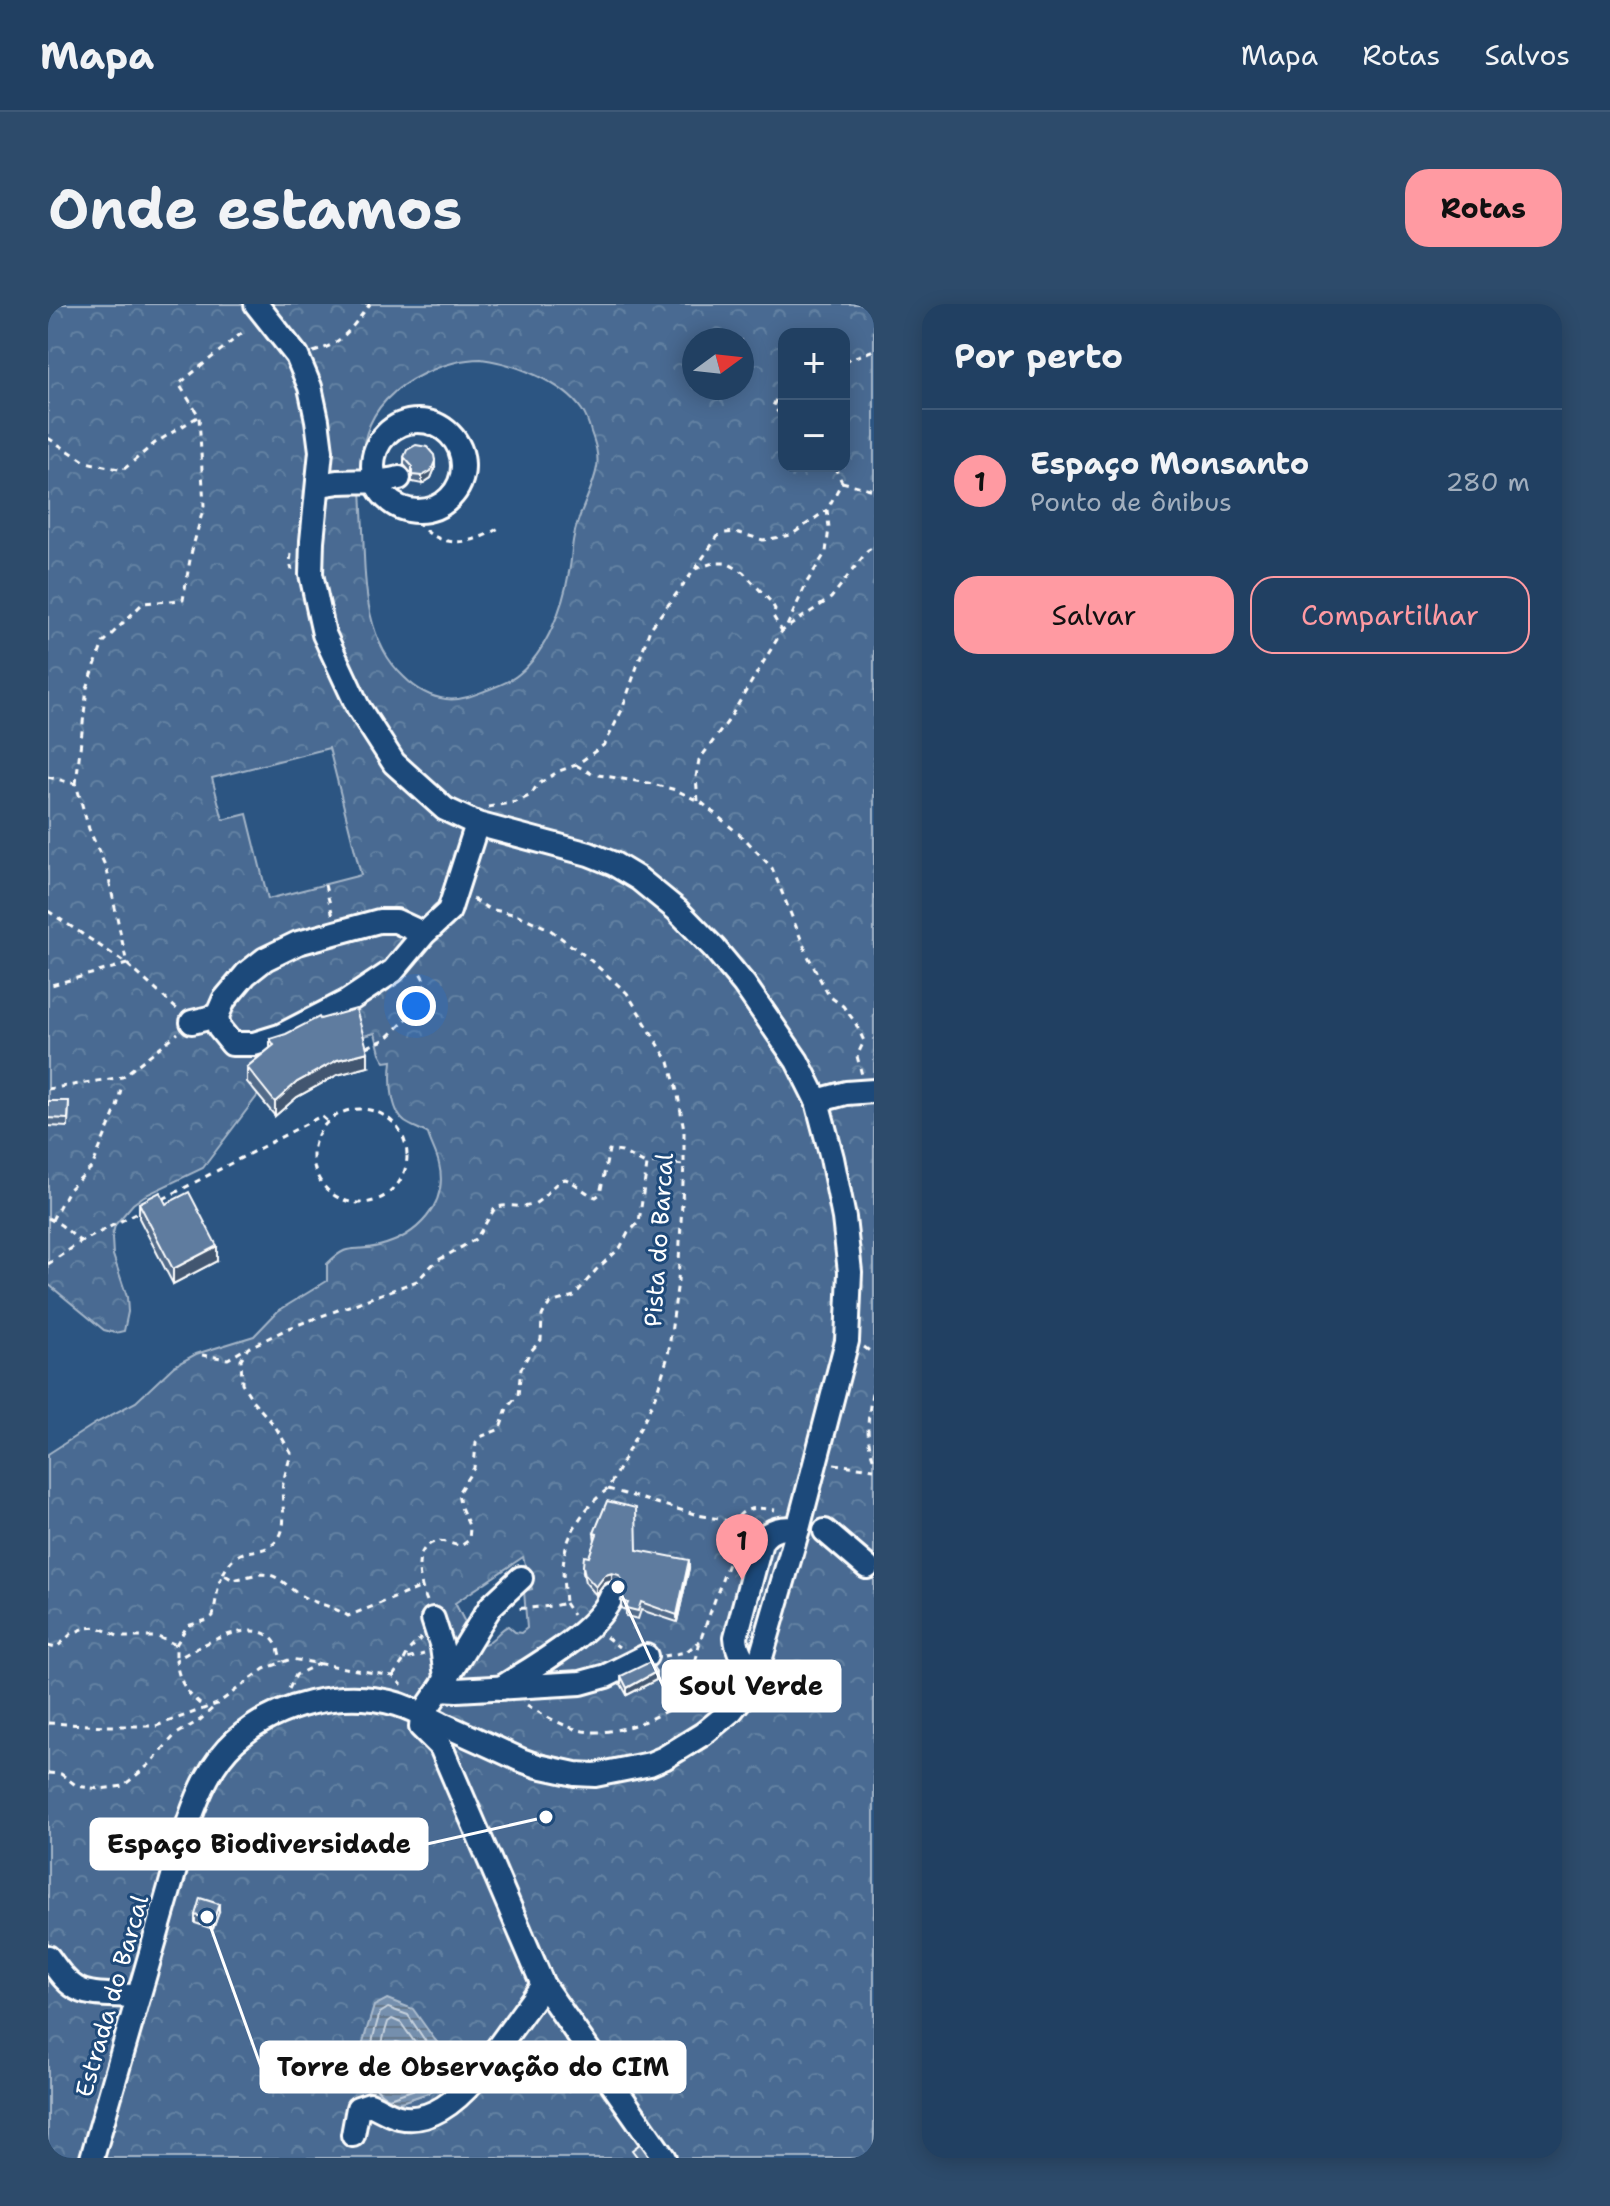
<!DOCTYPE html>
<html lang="pt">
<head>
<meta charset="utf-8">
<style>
  :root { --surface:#214062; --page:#2d4b6b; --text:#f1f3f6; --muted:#a2afbe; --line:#3e5977; --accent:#ff9aa2 }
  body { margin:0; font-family:"Shantell Sans",sans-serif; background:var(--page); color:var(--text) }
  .controls { position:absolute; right:24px; top:24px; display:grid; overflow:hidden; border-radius:16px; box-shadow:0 4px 20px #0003 }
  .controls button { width:72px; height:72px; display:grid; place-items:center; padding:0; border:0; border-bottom:2px solid var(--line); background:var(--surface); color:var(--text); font:40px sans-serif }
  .compass { position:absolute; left:634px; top:24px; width:72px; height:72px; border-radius:50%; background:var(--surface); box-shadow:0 4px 20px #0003; rotate:75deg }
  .you { position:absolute; left:368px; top:702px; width:28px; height:28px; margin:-20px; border:6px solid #fff; border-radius:50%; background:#1a73e8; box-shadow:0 0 0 12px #1a73e833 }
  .badge { display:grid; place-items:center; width:52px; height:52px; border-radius:50%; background:var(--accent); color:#111; font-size:26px; font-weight:700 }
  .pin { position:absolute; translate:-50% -66px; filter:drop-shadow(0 2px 4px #0008) }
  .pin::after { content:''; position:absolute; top:42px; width:28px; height:24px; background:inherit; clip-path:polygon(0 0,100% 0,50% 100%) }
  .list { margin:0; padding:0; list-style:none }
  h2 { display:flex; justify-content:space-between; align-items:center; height:104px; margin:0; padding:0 32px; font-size:34px }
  h2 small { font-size:26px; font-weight:400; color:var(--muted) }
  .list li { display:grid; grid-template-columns:52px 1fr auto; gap:24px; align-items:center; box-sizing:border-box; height:144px; padding:0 32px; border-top:2px solid var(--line) }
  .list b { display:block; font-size:30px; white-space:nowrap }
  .list p { margin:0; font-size:26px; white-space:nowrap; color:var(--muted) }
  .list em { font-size:26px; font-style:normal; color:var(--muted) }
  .actions { display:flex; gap:16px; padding:24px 32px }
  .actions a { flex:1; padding:18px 0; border:2px solid var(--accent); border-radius:24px; text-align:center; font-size:28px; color:var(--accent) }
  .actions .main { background:var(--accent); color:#111 }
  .map { position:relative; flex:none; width:826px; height:1854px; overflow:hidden; border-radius:24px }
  header { display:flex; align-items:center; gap:48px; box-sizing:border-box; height:112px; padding:0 40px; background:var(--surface); border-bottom:2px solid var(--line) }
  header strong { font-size:38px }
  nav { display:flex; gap:44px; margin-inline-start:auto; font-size:28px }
  .intro { display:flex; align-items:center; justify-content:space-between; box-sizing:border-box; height:192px; padding:0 48px }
  h1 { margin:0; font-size:56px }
  .button { padding:20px 36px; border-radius:24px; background:var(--accent); color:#111; font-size:28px; font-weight:700 }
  main { display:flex; gap:48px; padding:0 48px }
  aside { flex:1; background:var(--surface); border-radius:24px; box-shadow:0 4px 20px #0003 }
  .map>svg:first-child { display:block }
  .forest { fill:url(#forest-crowns); stroke:#a4b5c8; stroke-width:2; fill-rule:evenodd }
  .water { fill:url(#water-rules); stroke:#acbcce; stroke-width:2 }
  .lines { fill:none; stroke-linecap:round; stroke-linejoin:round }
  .shore { stroke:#c7d2de; stroke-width:2 }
  .minor-tunnel { stroke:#4c6e95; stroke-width:22; stroke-dasharray:22 11; stroke-linecap:butt }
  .minor-casing { stroke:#fff; stroke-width:28 }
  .path { stroke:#fff; stroke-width:3; stroke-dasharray:6 6; stroke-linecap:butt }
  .minor { stroke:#1f4a7a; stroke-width:22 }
  .wall { fill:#516b89; stroke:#fff; stroke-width:2 }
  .shaded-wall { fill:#42576f; stroke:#fff; stroke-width:2 }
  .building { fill:#5e7c9f; stroke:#fff; stroke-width:2 }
  .labels { text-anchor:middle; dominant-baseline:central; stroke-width:6; stroke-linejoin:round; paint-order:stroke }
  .street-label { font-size:24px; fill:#fff; stroke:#1f4a7a }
  .leader { fill:none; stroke:#fff; stroke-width:3 }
  .callout-dot { fill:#fff; stroke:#1f4a7a; stroke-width:3 }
  .callout { fill:#fff; stroke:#fff; stroke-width:3 }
  .callout-label { font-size:26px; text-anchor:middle; font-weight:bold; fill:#111 }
</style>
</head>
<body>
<header>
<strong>Mapa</strong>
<nav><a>Mapa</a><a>Rotas</a><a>Salvos</a></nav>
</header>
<div class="intro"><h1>Onde estamos</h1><a class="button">Rotas</a></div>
<main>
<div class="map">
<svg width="826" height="1854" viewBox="0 0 826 1854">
  <defs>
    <pattern id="forest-crowns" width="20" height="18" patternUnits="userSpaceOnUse" patternTransform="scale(2)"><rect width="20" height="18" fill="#486b92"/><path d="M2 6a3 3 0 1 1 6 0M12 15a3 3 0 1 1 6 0" fill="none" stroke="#6381a2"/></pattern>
    <pattern id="water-rules" width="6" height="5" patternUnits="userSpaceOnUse" patternTransform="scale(2)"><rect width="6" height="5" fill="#748fad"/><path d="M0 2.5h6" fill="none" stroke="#66788b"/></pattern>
  </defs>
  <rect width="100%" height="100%" fill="#2c5582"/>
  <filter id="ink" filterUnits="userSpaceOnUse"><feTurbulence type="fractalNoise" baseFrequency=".0125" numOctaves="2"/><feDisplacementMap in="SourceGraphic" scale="16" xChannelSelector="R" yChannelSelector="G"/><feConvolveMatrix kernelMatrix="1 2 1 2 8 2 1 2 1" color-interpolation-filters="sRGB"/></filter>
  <g filter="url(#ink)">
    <path class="forest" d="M0 0H826V1854H0V1150L48 1119 88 1098 126 1062 148 1050 206 1032 230 1007 279 977V960C302 937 304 949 331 942 368 933 401 901 391 860 389 850 383 840 380 830 373 825 364 823 357 818 342 806 342 774 344 757L337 758 332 749 327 729 312 733 210 791 155 864 96 892 85 900 67 921 64 934 65 951 79 993 80 1008 76 1027 67 1029 56 1026 0 980ZM736 30H796V162H736ZM646 36H694V84H646ZM433 55C465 59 515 78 534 106 538 112 541 120 543 128 547 139 551 151 549 163 545 187 530 208 526 232 523 244 524 256 521 268 515 303 499 347 471 370 462 378 450 382 439 386 426 391 412 397 398 395 381 393 368 385 356 373 316 336 317 276 315 226 312 159 303 104 375 70 394 61 412 55 433 55ZM281 444 313 571 220 595 199 510 175 516 164 474ZM475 1253 484 1285 476 1287 479 1324 473 1329 467 1328 460 1322C450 1326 447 1337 436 1340L424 1332 407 1299ZM387 1736 405 1758 380 1789 347 1800 322 1787Z"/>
    <polygon class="water" points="339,1695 365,1705 387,1736 405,1758 406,1773 380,1789 347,1800 321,1793 322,1787 316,1782 315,1738 326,1702"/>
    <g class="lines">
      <g class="shore">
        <path d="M340 1704 360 1711 380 1741 397 1761 396 1770 376 1782 341 1794C310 1780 324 1734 332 1709Z"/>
        <path d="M344 1715 353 1719 384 1763 372 1772 342 1783C326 1766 333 1739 340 1718Z"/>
        <polygon points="348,1738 352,1739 366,1759 363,1763 349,1768 345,1764 345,1743"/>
      </g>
      <polyline class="minor-tunnel" points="722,1214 777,1227"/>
      <g class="minor-casing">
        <g id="minor">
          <circle cx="370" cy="162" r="45"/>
          <path d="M270 180C278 181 282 179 290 178 311 176 331 180 351 174"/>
          <polyline points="376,630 345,667 300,697 232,732 206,740 184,740 171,724 169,712 176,696 198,670 217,655 250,639 331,617 348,617 376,630 401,607 429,520"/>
          <polyline points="144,718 169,712"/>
          <polyline points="769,797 798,789 826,787"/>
          <polyline points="777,1227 819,1263"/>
          <polyline points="473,1274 443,1302 429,1324 392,1385 374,1411 373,1423 393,1443 495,1681 616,1854"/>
          <polyline points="385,1315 394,1343 398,1373"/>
          <path d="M707 1368C696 1356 689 1349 688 1333L713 1238C722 1224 735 1223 750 1225"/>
          <path d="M453 1384C486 1362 550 1328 564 1291"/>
          <polyline points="392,1385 409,1386 533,1379 558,1372 598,1352"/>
          <path d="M0 1653C9 1665 18 1680 32 1686 46 1693 73 1690 90 1693"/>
          <path d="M305 1831 310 1804 322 1800C331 1804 342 1811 351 1813 382 1820 409 1796 427 1775L495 1681"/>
          <path d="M44 1854 141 1517C151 1488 164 1458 187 1437 228 1400 295 1384 349 1400 365 1405 380 1413 394 1420 421 1432 447 1444 473 1456L490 1462 527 1470 547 1471 602 1460 616 1454 655 1430 683 1407 692 1396 707 1368 714 1350 750 1225 799 1037 802 968 796 914 784 854 769 797 749 757 696 680 666 644 629 606 591 575 566 560 541 550 429 520 397 505 346 459 310 403 276 330 263 270 264 237 273 147 269 116 262 83 249 52 208 0"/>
        </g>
      </g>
      <g class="path">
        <path d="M265 48C295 40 303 24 322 0"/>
        <polyline points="796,57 826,46"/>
        <polyline points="736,88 730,91 725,102 736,115"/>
        <polyline points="0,134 38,158 75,166 107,139 151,112"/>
        <polyline points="794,178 826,186"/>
        <path d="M365 207V214C390 245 419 243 451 224"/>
        <polyline points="243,250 242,259 244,266"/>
        <polyline points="647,265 670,232 677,229 688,228 715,236 743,231 779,206"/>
        <polyline points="528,461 544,470 600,479 628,486 654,499 698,536 724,564 760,652 781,692 795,702 807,718 816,737 809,752 814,771"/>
        <polyline points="0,473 28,480 41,525 59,566 79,660 0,682"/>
        <polyline points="28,480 39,384 55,339 95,299 135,296 143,250 156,202 151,112 131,80 194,29"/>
        <polyline points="650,497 648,473 651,456 680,417 734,327 783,294 820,246 826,243"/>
        <polyline points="440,503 468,498 483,491 489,481 511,467 528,461 557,440 574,406 602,325 647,265 665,259 679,259 695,268 723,298 727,305 725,312 734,327 739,322 759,278 778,248 781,224 779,206 794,178 786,162"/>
        <polyline points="277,581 285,612"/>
        <path d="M425 595 441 605 470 611 501 625 540 654 579 689 621 758 630 791 636 826V859L630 977 620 1052 609 1088 598 1113 560 1185C539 1200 520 1227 516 1253 514 1268 516 1284 517 1299L505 1302 466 1305"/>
        <polyline points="0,607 79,660 130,706"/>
        <polyline points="319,743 338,735 369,705 378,679 370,665"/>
        <polyline points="0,785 74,773 130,729"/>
        <circle cx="312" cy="852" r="47"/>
        <polyline points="115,895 273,812 280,818"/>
        <polyline points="0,914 13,921 33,938"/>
        <polyline points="4,916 20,886 44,863 69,803 74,780"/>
        <polyline points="0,960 33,938 94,906"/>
        <polyline points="816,1043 826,1050"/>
        <polyline points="154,1051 180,1055 197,1045"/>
        <path d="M826 1077C822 1103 815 1130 826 1156"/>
        <polyline points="786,1160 826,1165"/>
        <polyline points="560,1185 650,1211 686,1218"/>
        <polyline points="697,1228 699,1222 707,1216"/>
        <path d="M175 1270C193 1234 213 1257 230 1235 241 1220 232 1197 235 1179 237 1169 241 1159 243 1149L227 1122 205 1097 194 1079 193 1055 200 1044 241 1024 369 977 387 958 428 935 447 904C461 898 474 906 486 900 498 894 503 880 517 875 529 879 536 889 548 893L552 890 561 846 574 848 599 861"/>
        <path d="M379 1297C372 1281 362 1245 387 1238 395 1235 404 1241 413 1242L421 1236 422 1224 412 1201 410 1189 426 1164 428 1138 432 1133 452 1125 459 1104 470 1091 473 1065 482 1048 493 1036 494 1012 498 1004 503 999 526 992 548 966 572 944 580 929 591 918 599 861 611 858 635 861"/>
        <polyline points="517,1299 525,1311"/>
        <polyline points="558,1333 571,1343"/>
        <path d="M128 1341 139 1322 159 1316 165 1312 171 1279 175 1270 185 1276C196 1274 211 1268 222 1271 233 1274 240 1283 249 1289 265 1300 284 1301 300 1312L374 1283"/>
        <polyline points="0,1342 8,1344 23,1330 37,1324 49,1323 72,1333 110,1333 128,1341 128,1356"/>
        <polyline points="616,1352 638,1348 652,1337"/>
        <polyline points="356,1356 361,1346 373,1334"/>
        <polyline points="345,1372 356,1356 376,1350"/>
        <polyline points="241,1385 248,1371 274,1358"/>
        <path d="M640 1392 652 1337 687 1240 681 1235C687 1206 699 1201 727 1206"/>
        <path d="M152 1400C137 1388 130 1374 128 1356 149 1343 210 1308 228 1340 231 1345 232 1352 233 1358"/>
        <path d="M479 1401C495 1411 516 1423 535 1427 583 1435 646 1394 680 1364"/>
        <polyline points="0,1419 59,1422 108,1422 169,1400 216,1365 243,1355 345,1372 354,1381"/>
        <polyline points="0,1469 13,1470 29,1482 51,1485 75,1482 102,1460 127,1431 152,1416 166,1403"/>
      </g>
      <use href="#minor" class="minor"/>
    </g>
    <g class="wall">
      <polygon points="356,153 387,164 383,174 374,180 364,178 364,170 356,161"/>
      <polygon points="222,735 320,763 289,771 249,793 227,812 199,778 199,763 222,744"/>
      <polygon points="0,797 21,797 20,823 0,822"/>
      <polygon points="91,899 118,900 169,957 125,980 91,914"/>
      <polygon points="546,1229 589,1246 641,1264 629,1318 593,1306 590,1315 578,1312 578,1306 573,1304 573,1297 576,1287 571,1279 564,1277 557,1279 548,1291 537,1278 535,1269 535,1262 541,1253 547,1237"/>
      <polygon points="573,1372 608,1376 579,1391 573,1380"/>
      <polygon points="171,1608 165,1625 147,1619 147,1611"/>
      <polygon points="511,1766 540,1770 521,1786 511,1774"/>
    </g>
    <g class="shaded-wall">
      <polygon points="387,157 387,164 383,174 374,180 374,172"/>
      <polygon points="320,748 320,763 289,771 249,793 227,812 227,798 249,778 289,756"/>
      <polygon points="169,942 169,957 125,980 125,965"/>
      <polygon points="641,1256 641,1264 629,1318 629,1311"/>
      <polygon points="564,1269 564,1277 557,1279 548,1291 548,1283 557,1271"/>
      <polygon points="608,1368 608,1376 579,1391 579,1384"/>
      <polygon points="171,1600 171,1608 165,1625 165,1617"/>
      <polygon points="540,1762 540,1770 521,1786 521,1778"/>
    </g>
    <g class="building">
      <polygon points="368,141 379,143 386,151 387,157 383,167 374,172 364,171 364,162 356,153 359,146"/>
      <polygon points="308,705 320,748 289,756 249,778 227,798 199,763 226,741 222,735 238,730 271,713 272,715"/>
      <polygon points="0,797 21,797 20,815 0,814"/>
      <polygon points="112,888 118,900 141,888 169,942 125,965 91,899"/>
      <polygon points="559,1197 588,1204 589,1246 641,1256 629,1311 593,1298 590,1307 578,1304 580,1299 573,1297 578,1282 571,1271 564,1269 557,1271 548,1283 537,1271 535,1262 536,1252 541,1253 549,1230 546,1229"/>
      <polygon points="602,1358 608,1368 579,1384 573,1372"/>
      <polygon points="152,1594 171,1600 165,1617 147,1611"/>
      <polygon points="592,1840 602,1854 590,1854 584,1846"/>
    </g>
  </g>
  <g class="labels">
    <g class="street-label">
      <text transform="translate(611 936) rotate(-86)">Pista do Barcal</text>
      <text transform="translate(64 1692) rotate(-74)">Estrada do Barcal</text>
    </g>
  </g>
  <path class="leader" d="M570 1283L615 1382M498 1513L379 1540M159 1613L213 1763"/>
  <g class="callout-dot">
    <circle cx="570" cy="1283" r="8"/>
    <circle cx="498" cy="1513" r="8"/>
    <circle cx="159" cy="1613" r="8"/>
  </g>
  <g class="callout">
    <rect x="615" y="1357" width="177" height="50" rx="8"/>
    <rect x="43" y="1515" width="336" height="50" rx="8"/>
    <rect x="213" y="1738" width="424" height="50" rx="8"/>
  </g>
  <g class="callout-label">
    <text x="703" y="1391">Soul Verde</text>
    <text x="211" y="1549">Espaço Biodiversidade</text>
    <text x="425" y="1772">Torre de Observação do CIM</text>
  </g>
</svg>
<div class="controls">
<button>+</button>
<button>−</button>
</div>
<svg class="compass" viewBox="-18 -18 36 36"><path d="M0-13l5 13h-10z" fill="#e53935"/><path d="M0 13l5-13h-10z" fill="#a2afbe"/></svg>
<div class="you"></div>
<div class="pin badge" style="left:694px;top:1276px">1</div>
</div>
<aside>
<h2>Por perto<small></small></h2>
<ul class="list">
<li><span class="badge">1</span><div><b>Espaço Monsanto</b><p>Ponto de ônibus</p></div><em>280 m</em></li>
</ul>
<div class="actions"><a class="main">Salvar</a><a>Compartilhar</a></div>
</aside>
</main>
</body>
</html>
